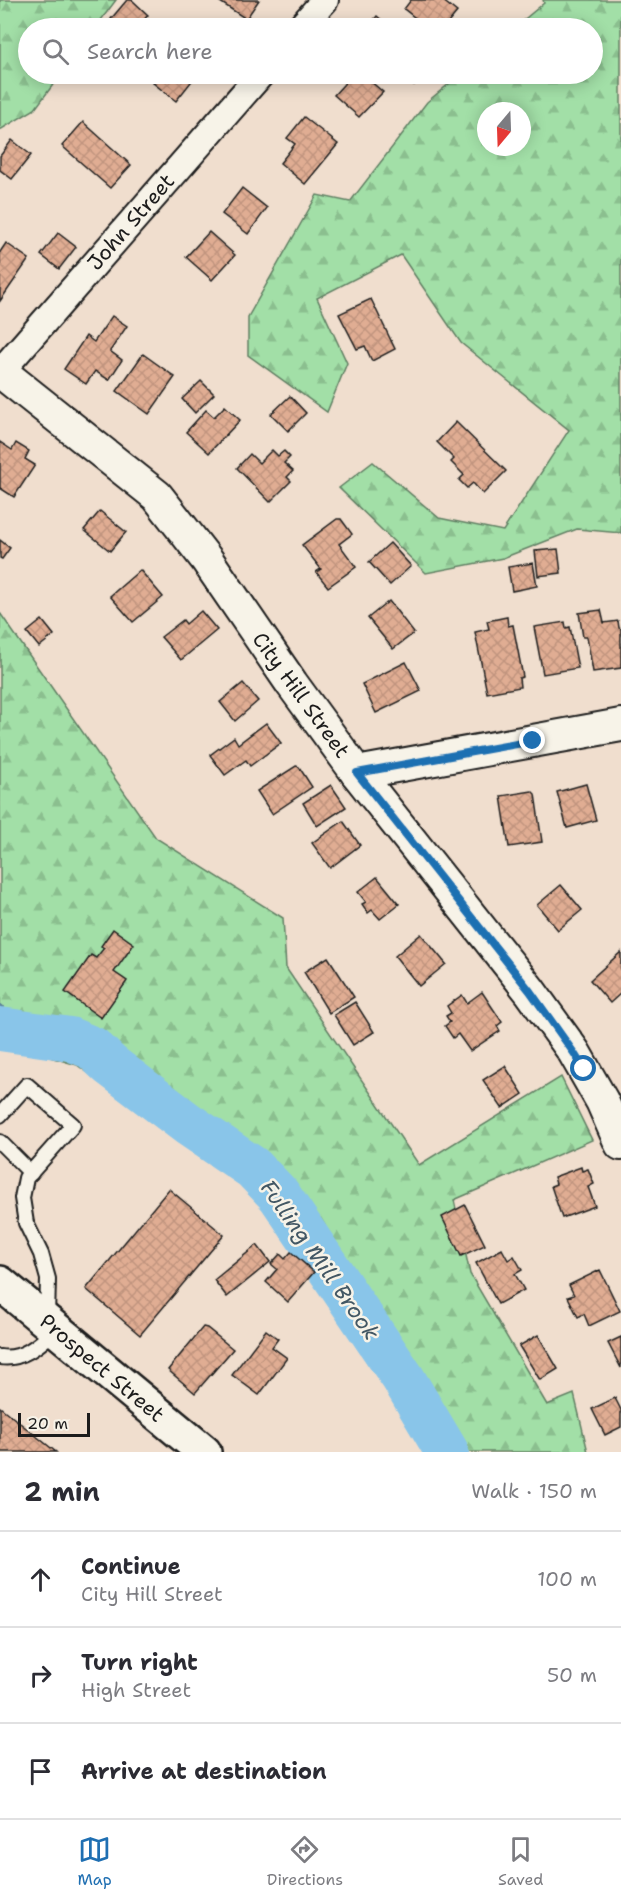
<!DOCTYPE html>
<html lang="en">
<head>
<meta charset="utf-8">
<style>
  :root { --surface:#fff; --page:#f7f7f7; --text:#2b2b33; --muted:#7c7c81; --line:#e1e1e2; --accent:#1f6fb2 }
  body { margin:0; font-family:"Shantell Sans",sans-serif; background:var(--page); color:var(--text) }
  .compass { position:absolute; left:477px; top:102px; width:54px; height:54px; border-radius:50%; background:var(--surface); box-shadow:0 3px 15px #0003; rotate:199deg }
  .scale { position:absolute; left:18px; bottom:15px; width:72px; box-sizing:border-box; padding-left:6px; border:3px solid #1c1c1c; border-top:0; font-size:16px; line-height:21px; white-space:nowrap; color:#1c1c1c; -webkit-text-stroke:4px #f7f3e8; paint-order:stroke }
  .stop { position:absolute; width:18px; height:18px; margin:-14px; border:4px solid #1f6fb2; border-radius:50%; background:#fff }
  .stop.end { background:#1f6fb2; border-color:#fff; box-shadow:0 2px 6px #0008 }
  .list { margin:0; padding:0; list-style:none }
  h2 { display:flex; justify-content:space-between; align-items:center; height:78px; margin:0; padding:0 24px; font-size:26px }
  h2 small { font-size:20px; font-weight:400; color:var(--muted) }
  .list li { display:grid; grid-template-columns:39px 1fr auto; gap:18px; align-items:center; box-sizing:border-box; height:96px; padding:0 24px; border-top:2px solid var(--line) }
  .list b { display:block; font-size:22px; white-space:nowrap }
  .list p { margin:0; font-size:20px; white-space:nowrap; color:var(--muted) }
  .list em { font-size:20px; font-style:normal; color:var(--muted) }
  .icon { flex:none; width:33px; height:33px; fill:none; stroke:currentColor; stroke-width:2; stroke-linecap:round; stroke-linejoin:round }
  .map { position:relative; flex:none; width:621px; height:1452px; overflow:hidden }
  .search { position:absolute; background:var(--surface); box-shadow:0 3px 15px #0003; left:18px; right:18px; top:18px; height:66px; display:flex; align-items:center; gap:15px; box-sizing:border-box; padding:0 21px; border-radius:33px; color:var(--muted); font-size:22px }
  .sheet { height:366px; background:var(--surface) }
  nav { display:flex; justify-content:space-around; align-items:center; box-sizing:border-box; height:84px; border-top:2px solid var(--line); background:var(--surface); font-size:16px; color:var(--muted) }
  nav a { display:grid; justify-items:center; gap:3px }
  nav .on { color:var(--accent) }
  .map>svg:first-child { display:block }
  .forest { fill:url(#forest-firs); stroke:#5f7e62; stroke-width:1.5; fill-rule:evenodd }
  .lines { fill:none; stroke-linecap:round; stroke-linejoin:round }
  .stream { stroke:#5d8197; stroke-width:8 }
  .river { stroke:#89c5e9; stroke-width:44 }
  .building { fill:url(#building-cross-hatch); stroke:#1c1c1c; stroke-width:1.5 }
  .service-casing { stroke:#1c1c1c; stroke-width:18 }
  .minor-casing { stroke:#1c1c1c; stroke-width:30 }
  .tertiary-casing { stroke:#1c1c1c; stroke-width:36 }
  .secondary-casing { stroke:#1c1c1c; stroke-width:38 }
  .service { stroke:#f7f3e8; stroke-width:14 }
  .minor { stroke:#f7f3e8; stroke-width:26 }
  .tertiary { stroke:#f7f3e8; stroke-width:32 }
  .secondary { stroke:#f7f3e8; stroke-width:33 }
  .route { stroke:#1f6fb2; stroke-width:8 }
  .labels { text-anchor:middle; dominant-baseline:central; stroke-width:5; stroke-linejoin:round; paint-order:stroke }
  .street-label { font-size:21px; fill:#1c1c1c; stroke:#f7f3e8 }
  .water-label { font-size:22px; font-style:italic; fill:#425764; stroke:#f7f3e8 }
</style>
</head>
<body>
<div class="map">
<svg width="621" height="1452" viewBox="0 0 621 1452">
  <defs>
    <pattern id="forest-firs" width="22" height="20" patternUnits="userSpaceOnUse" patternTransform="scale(1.5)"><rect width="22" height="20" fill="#a2dfa7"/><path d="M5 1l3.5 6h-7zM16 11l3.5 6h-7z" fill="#8bbf8f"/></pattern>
    <pattern id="building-cross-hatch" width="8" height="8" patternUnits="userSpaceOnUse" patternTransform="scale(1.5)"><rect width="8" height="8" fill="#e0ad93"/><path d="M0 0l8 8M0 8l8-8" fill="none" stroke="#c0947e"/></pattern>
  </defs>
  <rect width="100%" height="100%" fill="#f0dece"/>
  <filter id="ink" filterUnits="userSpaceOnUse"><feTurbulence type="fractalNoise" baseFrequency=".0167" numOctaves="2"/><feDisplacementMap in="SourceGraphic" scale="12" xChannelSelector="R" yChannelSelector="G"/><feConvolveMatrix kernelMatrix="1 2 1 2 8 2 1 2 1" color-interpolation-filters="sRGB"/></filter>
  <g filter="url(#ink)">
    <g class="forest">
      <polygon points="0,0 116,0 95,28 28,28 28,74 61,74 35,109 0,130"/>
      <path d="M543 0H621V533L577 529 503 558 426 573 339 488 373 462 439 518 503 531 569 430 461 343 401 255 317 298 347 363 327 412 248 355V317L317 195 350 202 427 102 461 74H592V28H514L544 3ZM486 111H522V147H486Z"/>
      <polygon points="0,613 156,838 283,918 286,968 419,1165 561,1077 592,1140 454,1200 470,1274 547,1405 574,1394 588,1452 430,1452 377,1365 268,1203 77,1065 12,1046 0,1049"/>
    </g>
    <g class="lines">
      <polyline class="stream" points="0,1008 19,1032"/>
      <polyline class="river" points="0,1029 70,1039 92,1048 110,1065 188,1124 253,1168 279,1195 403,1378 447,1452"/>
    </g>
    <g class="building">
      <polygon points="127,0 132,0 148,15 137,28 123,28 111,19"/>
      <polygon points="217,0 259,0 246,19"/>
      <polygon points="411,0 442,0 457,12 448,23 455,28 428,28 404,9"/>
      <polygon points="377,16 391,28 367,28"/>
      <polygon points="161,74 191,74 195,77 176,101 153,83"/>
      <polygon points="353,74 362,74 383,92 359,117 334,95"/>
      <polygon points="401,74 424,74 414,85"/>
      <polygon points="304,117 338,144 305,184 280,163 295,144 287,138"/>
      <polygon points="83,122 131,165 110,188 62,146"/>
      <polygon points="12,140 31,155 12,179 0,170 0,156"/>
      <polygon points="242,188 267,208 248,234 222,214"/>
      <polygon points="209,232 235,255 212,280 186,257"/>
      <polygon points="58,233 76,247 59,269 41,255"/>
      <polygon points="6,243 29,259 0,301 0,252"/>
      <polygon points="371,299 395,349 372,361 365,346 357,349 339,314"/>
      <polygon points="112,316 127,326 110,351 122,360 109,380 95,371 86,384 64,369 86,336 94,342"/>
      <polygon points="143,354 175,377 149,414 117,391"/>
      <polygon points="201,381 214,394 195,413 182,399"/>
      <polygon points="290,396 306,413 288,431 271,414"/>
      <polygon points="225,406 240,420 209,453 186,432 206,410 214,417"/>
      <polygon points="456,422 506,471 483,494 473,483 467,488 459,480 464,475 451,462 454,459 437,442"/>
      <polygon points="0,442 12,450 16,443 29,451 25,459 35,465 14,497 0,488"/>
      <polygon points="272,450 278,456 284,451 290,457 284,463 293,471 287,477 291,481 270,502 237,468 250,454 259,463"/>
      <polygon points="100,511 126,532 110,551 84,530"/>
      <polygon points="337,519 341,519 352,534 339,544 356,567 328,587 316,572 321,569 302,545"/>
      <polygon points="0,540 10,548 2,559 0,558"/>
      <polygon points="390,543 411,566 390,585 369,562"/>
      <polygon points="558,549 561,573 538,576 535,551"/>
      <polygon points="533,563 537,586 512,591 508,567"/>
      <polygon points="140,570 163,597 133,622 110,596"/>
      <polygon points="389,601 414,633 393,649 368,618"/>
      <polygon points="601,610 604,623 618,621 619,628 621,629 621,668 593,672 587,637 583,637 579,613"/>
      <polygon points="201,611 217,630 181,660 161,637 183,620 186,624"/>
      <polygon points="507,617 508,626 513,625 523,677 519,678 520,687 487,693 475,632 489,629 487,621"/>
      <polygon points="42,620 54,635 39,647 27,632"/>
      <polygon points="565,622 566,628 570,627 578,668 543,674 534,627"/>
      <polygon points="406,662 421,691 376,713 362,684"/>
      <polygon points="243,683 258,701 235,721 220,702"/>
      <polygon points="266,723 281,743 250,766 246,760 225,775 210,755 234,737 238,744"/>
      <polygon points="296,766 299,767 312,787 272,814 257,791"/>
      <polygon points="586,784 596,820 567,828 557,792"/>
      <polygon points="331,785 346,807 317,826 303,803"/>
      <polygon points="532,791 535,794 542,842 509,847 501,796"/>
      <polygon points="343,821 360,845 330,868 312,843"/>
      <polygon points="377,877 399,904 380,919 372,910 368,913 362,904 366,902 358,892"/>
      <polygon points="561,885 582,910 558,930 537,905"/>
      <polygon points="113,929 134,944 114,972 127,981 101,1018 65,992 91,955 96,958 104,948 101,946"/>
      <polygon points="421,934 446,964 419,986 395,956"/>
      <polygon points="621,952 621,993 610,1003 590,980"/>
      <polygon points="328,957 354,997 329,1013 304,972"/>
      <polygon points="482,992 502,1022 497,1026 500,1031 470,1051 458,1034 453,1038 445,1026 450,1022 446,1016 451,1013 447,1006 462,995 467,1003"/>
      <polygon points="355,1002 374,1032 353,1045 334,1015"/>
      <polygon points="505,1066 523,1094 502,1108 483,1080"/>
      <polygon points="581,1167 582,1171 588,1169 594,1184 588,1187 595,1206 562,1218 551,1186 556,1184 554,1177"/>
      <polygon points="169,1189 224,1235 140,1335 86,1289"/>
      <polygon points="465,1205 485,1245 461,1256 442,1217"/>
      <polygon points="257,1245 270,1262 227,1297 214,1280"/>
      <polygon points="502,1249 508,1260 514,1256 522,1270 515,1274 524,1290 498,1304 476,1263"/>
      <polygon points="291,1252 314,1272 288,1302 266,1282 277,1269 271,1264 280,1254 285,1259"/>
      <polygon points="600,1270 620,1311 589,1326 584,1314 578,1317 568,1297 574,1295 569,1285"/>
      <polygon points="203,1327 207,1328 233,1349 195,1393 168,1370"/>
      <polygon points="266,1330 278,1339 272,1347 287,1358 259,1395 232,1375"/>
      <polygon points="538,1335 558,1369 540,1380 519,1346"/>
      <polygon points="621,1337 621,1368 608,1343"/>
      <polygon points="615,1398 621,1410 621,1427 605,1435 592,1409"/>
      <polygon points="0,1407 56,1452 0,1452"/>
    </g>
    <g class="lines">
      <g class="service-casing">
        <g id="service">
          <polyline points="0,1115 27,1085 73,1125 26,1178 22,1198 26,1223 41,1254 48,1279 47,1317"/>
          <polyline points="0,1142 31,1173"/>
          <path d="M0 1357C22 1361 40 1344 56 1330"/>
        </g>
      </g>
      <g class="minor-casing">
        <g id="minor">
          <polyline points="300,28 325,0"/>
          <polyline points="1,371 261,74"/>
        </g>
      </g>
      <g class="tertiary-casing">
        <g id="tertiary">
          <polyline points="0,371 157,496 207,560 292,684 357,773 530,991 574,1052 602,1101 621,1144"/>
          <polyline points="357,773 621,725"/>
        </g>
      </g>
      <g class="secondary-casing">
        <polyline id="secondary" points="0,1283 204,1452"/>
      </g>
      <use href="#service" class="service"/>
      <use href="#minor" class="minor"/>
      <use href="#tertiary" class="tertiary"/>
      <use href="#secondary" class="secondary"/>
    </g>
  </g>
  <g class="lines" filter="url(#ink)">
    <polyline class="route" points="533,741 357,773 530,991 574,1053 584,1069"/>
  </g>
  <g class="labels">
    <g class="street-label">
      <text transform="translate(131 222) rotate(-49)">John Street</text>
      <text transform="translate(301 695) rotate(54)">City Hill Street</text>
      <text transform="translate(102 1368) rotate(40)">Prospect Street</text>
    </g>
    <g class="water-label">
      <text transform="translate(320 1260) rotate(55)">Fulling Mill Brook</text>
    </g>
  </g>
</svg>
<svg class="compass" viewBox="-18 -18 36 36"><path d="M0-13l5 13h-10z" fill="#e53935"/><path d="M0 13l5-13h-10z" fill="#7c7c81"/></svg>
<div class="scale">20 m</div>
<div class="stop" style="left:584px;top:1069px"></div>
<div class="stop end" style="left:533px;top:741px"></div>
<div class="search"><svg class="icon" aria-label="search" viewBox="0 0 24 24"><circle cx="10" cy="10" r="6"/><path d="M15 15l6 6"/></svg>Search here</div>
</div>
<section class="sheet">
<h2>2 min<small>Walk · 150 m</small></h2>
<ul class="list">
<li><svg class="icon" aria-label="ahead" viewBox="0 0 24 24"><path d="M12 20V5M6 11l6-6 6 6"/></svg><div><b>Continue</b><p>City Hill Street</p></div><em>100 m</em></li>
<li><svg class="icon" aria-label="right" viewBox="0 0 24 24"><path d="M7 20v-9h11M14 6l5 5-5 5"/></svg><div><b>Turn right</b><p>High Street</p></div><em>50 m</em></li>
<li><svg class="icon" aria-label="arrive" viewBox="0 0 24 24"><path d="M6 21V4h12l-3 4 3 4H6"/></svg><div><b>Arrive at destination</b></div></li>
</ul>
</section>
<nav>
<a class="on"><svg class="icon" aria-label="map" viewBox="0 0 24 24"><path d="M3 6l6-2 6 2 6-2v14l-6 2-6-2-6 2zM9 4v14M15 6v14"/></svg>Map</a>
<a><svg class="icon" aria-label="directions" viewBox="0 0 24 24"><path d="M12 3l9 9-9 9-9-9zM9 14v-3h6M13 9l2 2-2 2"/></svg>Directions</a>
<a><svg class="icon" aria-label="saved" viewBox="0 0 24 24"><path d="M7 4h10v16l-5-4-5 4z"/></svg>Saved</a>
</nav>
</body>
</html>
